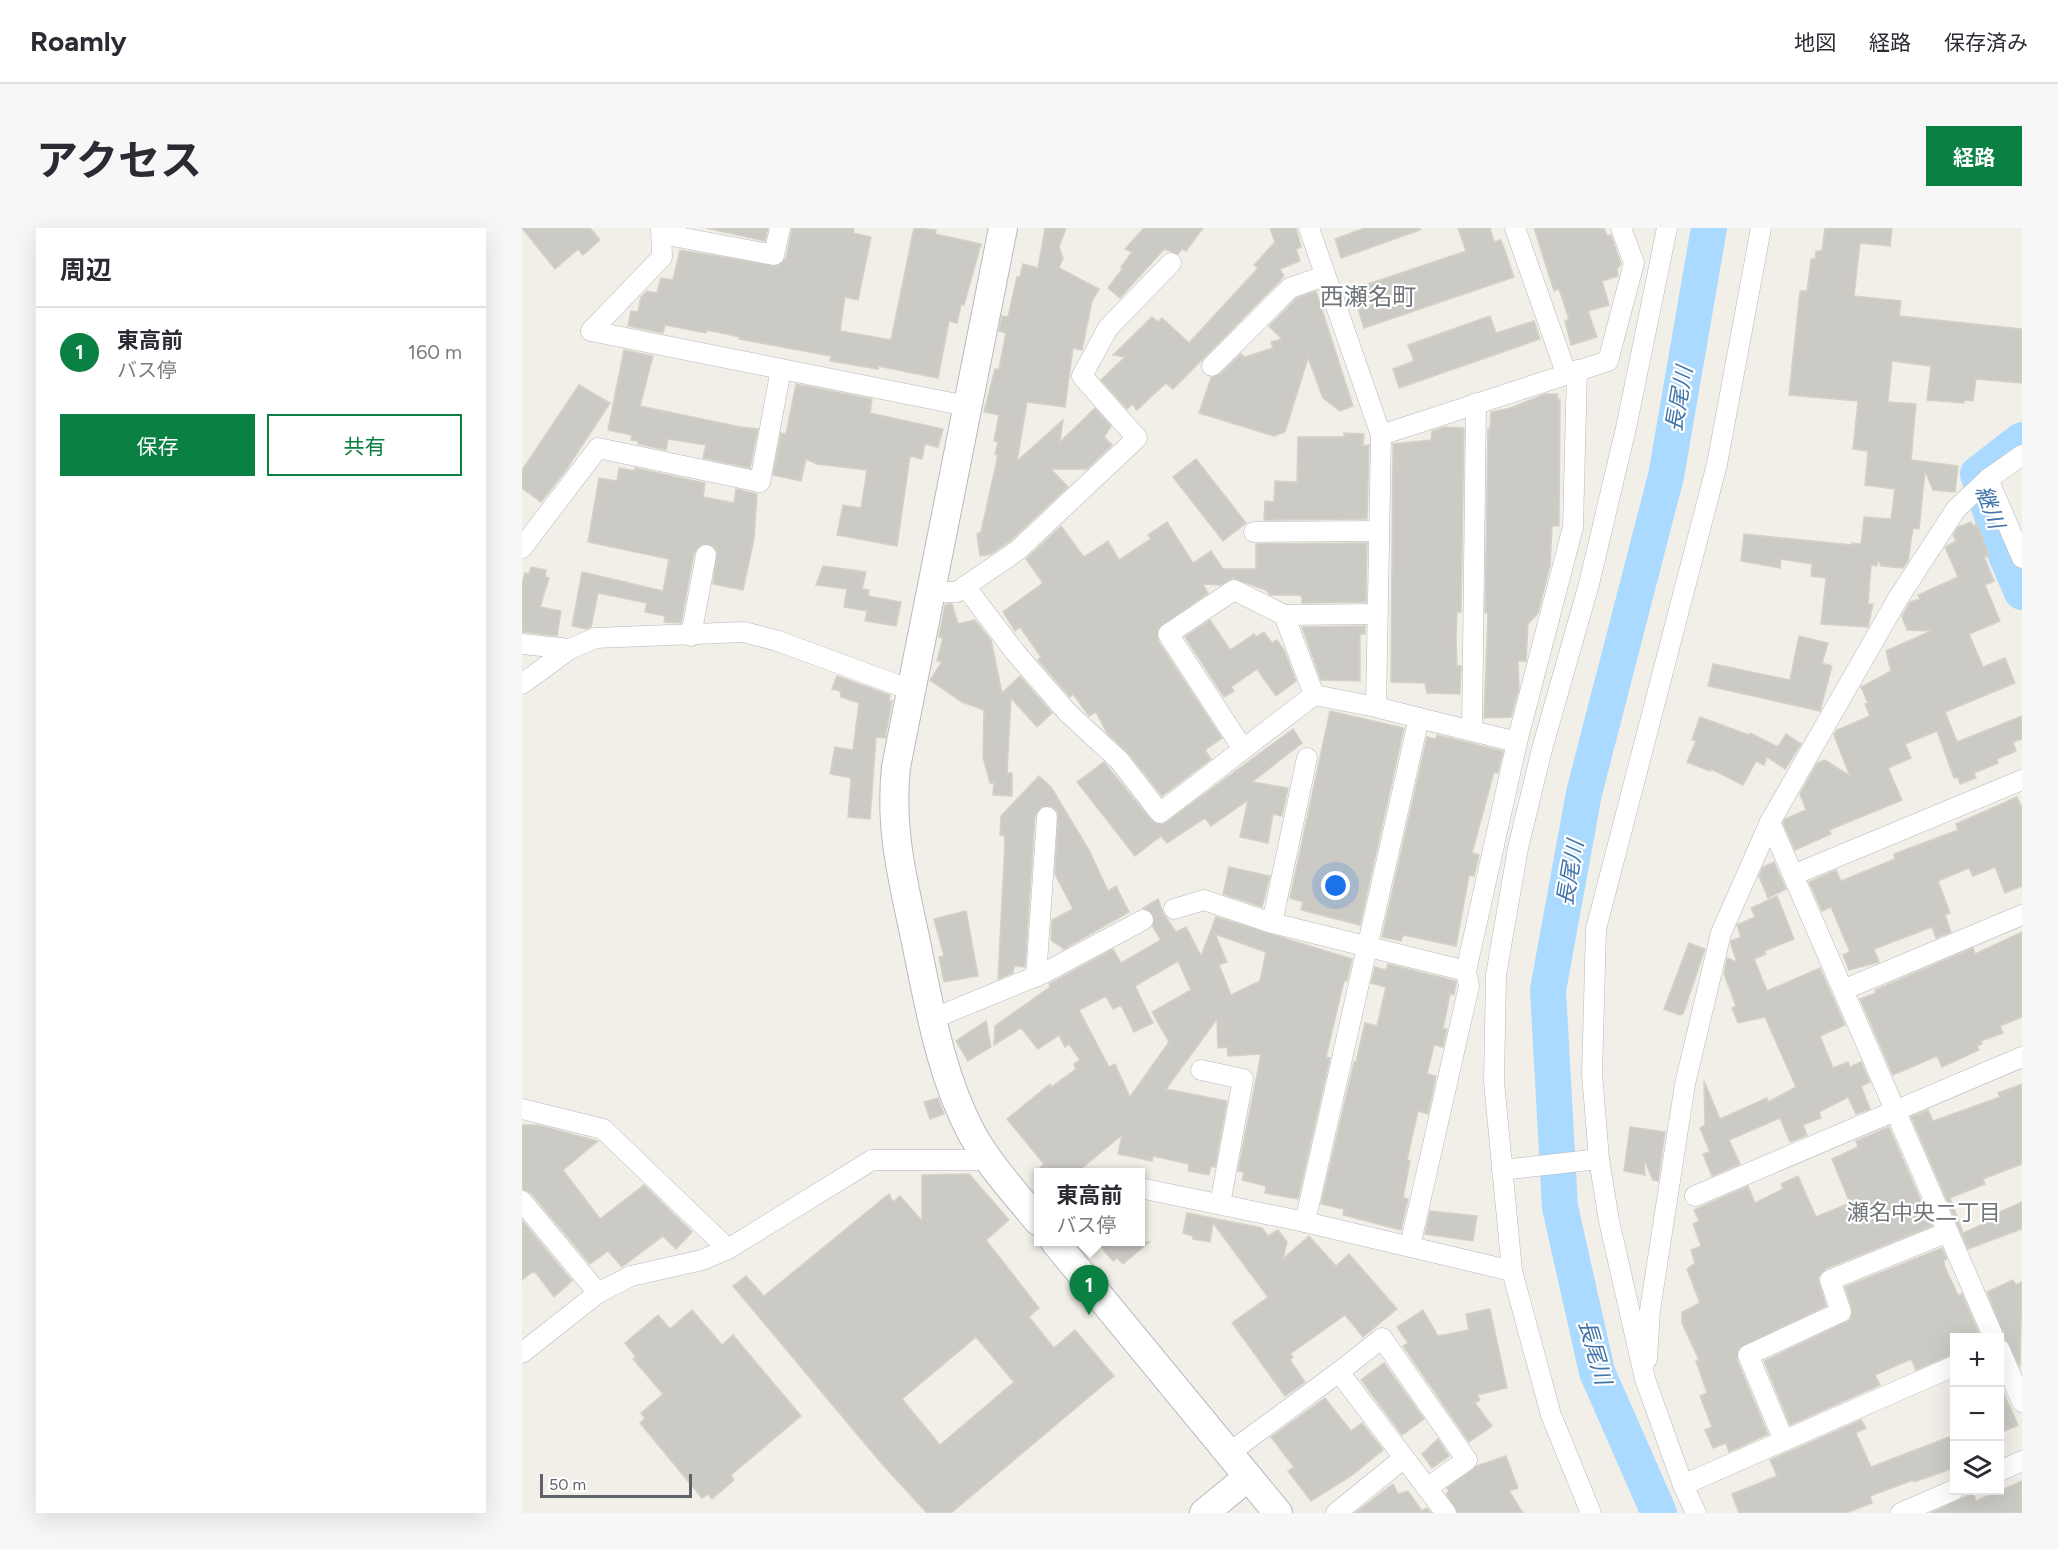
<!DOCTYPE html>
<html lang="ja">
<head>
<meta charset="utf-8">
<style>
  :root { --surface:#fff; --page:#f7f7f7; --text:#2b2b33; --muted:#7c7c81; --line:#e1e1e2; --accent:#0b8043 }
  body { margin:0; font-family:Figtree,"Noto Sans JP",sans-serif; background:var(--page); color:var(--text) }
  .controls { position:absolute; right:18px; bottom:18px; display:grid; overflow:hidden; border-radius:0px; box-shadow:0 6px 24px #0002 }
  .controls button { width:54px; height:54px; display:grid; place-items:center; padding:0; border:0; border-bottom:2px solid var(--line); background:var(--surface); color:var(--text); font:30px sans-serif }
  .scale { position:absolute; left:18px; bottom:15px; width:152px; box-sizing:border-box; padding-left:6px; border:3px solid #5f6368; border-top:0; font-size:16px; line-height:21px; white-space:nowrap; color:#5f6368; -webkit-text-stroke:4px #fff; paint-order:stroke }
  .you { position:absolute; left:814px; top:658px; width:21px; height:21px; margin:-15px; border:4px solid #fff; border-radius:50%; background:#1a73e8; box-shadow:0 0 0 9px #1a73e833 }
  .badge { display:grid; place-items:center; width:39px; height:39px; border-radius:50%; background:var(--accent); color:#fff; font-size:20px; font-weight:700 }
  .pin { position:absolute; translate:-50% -50px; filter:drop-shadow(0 2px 3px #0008) }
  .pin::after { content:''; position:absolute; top:32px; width:21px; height:18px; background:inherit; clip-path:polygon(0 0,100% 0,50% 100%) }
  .popup { position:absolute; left:512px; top:940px; width:111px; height:78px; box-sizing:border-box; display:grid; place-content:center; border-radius:0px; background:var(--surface); filter:drop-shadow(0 2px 4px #0005); font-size:20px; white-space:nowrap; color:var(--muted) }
  .popup b { font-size:22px; color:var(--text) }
  .popup::after { content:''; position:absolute; left:50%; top:100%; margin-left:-12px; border:12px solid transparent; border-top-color:var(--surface) }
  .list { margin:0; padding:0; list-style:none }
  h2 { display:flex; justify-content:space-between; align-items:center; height:78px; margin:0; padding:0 24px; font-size:26px }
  h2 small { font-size:20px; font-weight:400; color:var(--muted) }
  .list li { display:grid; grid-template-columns:39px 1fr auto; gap:18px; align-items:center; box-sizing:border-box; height:90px; padding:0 24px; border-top:2px solid var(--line) }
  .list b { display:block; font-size:22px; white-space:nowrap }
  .list p { margin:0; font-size:20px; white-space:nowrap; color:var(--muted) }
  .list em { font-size:20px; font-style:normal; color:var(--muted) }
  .actions { display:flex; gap:12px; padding:18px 24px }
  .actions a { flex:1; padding:14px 0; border:2px solid var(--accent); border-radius:0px; text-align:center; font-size:21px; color:var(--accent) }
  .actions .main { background:var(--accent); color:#fff }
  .icon { flex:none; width:33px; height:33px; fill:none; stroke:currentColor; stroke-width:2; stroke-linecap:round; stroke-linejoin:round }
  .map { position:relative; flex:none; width:1500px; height:1285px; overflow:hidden; border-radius:0px }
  header { display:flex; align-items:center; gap:36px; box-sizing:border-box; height:84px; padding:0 30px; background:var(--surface); border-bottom:2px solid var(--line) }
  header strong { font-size:28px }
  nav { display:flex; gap:33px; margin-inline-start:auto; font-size:21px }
  .intro { display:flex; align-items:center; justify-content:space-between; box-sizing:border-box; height:144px; padding:0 36px }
  h1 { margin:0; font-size:42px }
  .button { padding:15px 27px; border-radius:0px; background:var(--accent); color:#fff; font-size:21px; font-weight:700 }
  main { display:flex; gap:36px; padding:0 36px }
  aside { flex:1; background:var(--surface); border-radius:0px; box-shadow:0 6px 24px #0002 }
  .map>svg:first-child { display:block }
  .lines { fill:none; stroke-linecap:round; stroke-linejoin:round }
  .river { stroke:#aadaff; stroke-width:36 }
  .building { fill:#cccac5; stroke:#d6d1c6; stroke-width:1.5; fill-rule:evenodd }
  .street-casing { stroke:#b5b8bc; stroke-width:21 }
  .secondary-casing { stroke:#b6babf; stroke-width:30 }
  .street { stroke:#fff; stroke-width:20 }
  .secondary { stroke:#fff; stroke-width:28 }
  .labels { text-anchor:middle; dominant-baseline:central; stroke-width:4.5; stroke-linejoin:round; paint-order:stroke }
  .water-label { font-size:22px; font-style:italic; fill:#4174aa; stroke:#fff }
  .neighbourhood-label { font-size:22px; fill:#70757a; stroke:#fff }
  .quarter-label { font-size:24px; fill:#70757a; stroke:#fff }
</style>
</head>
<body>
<header>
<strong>Roamly</strong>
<nav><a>地図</a><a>経路</a><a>保存済み</a></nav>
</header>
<div class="intro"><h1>アクセス</h1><a class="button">経路</a></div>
<main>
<aside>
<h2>周辺<small></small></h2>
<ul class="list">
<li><span class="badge">1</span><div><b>東高前</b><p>バス停</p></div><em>160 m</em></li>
</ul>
<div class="actions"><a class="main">保存</a><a>共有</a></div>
</aside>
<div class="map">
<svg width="1500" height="1285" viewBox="0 0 1500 1285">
  <rect width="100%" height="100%" fill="#f1efe8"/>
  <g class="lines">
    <g class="river">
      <polyline points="1500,212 1456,246 1480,318 1500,364"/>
      <polyline points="1137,1285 1075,1144 1038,979 1026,762 1062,565 1144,248 1187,0"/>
    </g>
  </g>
  <g class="building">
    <polygon points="0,0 68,0 78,12 61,27 56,21 33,41"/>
    <polygon points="184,0 246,0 243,13"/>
    <polygon points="270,0 332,0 331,5 349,9 336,72 323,69 318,103 369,112 392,0 414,2 413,6 459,16 442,77 439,77 435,95 427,93 416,150 356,138 356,141 308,133 309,128 217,111 218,109 185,102 184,105 143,97 141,105 106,98 109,83 116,84 119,69 125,63 135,65 139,50 151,52 158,22 255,38 264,30"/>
    <polygon points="523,0 544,0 537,19 541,30 537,40 577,61 570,73 560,122 551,120 543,179 505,174 495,233 541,192 538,214 573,180 589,198 582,209 590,217 565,241 529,241 546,259 488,313 469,326 458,328 455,306 459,304 476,227 473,226 476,214 472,213 477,187 462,184 473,141 477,141 484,105 477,103 480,88 486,89 495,49 498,49 501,36 516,40"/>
    <polygon points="622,0 681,0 664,23 660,21 656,26 642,21 598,70 586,60 601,40 599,39 610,24 603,21"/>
    <polygon points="748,0 774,0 779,19 774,21 778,33 758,41 762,48 756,55 651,161 644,155 615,182 610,176 605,181 579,152 603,129 591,127 630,89 636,94 640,90 667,115 736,40 732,37 753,14"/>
    <polygon points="843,0 898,0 898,2 819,30 813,11"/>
    <polygon points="936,0 968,0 972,14 979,12 992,49 842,100 836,81 849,76 843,57 944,23"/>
    <polygon points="1012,0 1082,0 1085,8 1089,7 1099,36 1095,41 1096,48 1080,53 1087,77 1066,83 1075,109 1049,117 1043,93 1047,91 1037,61 1032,63"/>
    <polygon points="1303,0 1370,0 1368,18 1338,15 1332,68 1379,73 1377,88 1500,101 1500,155 1454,151 1451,173 1442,172 1442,175 1405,172 1409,138 1370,133 1366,174 1394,176 1389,232 1436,238 1433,264 1411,262 1403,243 1397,301 1391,300 1386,333 1381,340 1359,338 1356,330 1355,338 1349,337 1346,376 1351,376 1346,399 1299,396 1304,350 1289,348 1290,336 1259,331 1258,340 1219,333 1222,306 1330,317 1330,315 1339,316 1342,289 1369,291 1373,261 1343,257 1346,223 1331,221 1336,173 1267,167 1278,63 1285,63 1289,31 1293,31 1294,23 1300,23"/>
    <polygon points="794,63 831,178 818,183 801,170 786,130 763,204 752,208 677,185 689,150 698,146 719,126 723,129 751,120 749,114 760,111 747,98 775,70"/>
    <polygon points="968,88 974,105 1012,93 1018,111 877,160 871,141 892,133 886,117"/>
    <polygon points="102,122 131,128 118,178 218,199 236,201 228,240 181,230 184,217 146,211 144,222 116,216 116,213 109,212 110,207 86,202"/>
    <polygon points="274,156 350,171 348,185 421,201 416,219 403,216 400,231 388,228 375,318 315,307 321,277 339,280 345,242 295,236 284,231 279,253 251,247 259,205 264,206"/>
    <polygon points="57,157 88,175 44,242 19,274 0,260 0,242"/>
    <polygon points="1023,166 1036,166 1035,171 1038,171 1037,298 1030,298 1028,338 1016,385 1006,396 1004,433 996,433 997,460 989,489 962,490 966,385 963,385 966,201 968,201 969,184 988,180"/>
    <polygon points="922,199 942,200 939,384 935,384 934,411 935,438 939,438 938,466 905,465 903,455 869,454 871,216 909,212 910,203"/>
    <polygon points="822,205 842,206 841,218 847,217 845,291 742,292 743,273 752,274 753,253 775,254 776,209 822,209"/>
    <polygon points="674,231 724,295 701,313 651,249"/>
    <polygon points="97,240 113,243 113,240 183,255 181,269 212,275 214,261 235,266 232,311 221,362 191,356 195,324 191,318 181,316 172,325 159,395 142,394 143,388 123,384 125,375 76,365 69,399 64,401 50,398 60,344 141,363 147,331 66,314 77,250 95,253"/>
    <polygon points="645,294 671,335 689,323 701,341 734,341 734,316 845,315 844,374 780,375 780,369 777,367 748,367 744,362 711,350 698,357 681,356 686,365 636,400 636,413 700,510 683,522 689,531 640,568 606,525 585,505 574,484 567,488 551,466 548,469 516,432 519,429 498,399 493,403 481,384 521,355 504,331 539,298 562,329 586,313 597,332 629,311 626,307"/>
    <polygon points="1449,294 1451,298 1455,296 1467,327 1462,329 1472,353 1463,357 1478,393 1447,406 1461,439 1483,430 1493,455 1423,484 1435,514 1500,488 1500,511 1491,514 1494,523 1475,531 1476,535 1452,545 1454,550 1438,556 1436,549 1432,550 1415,503 1383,516 1389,530 1366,540 1380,572 1307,602 1309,606 1273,622 1261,595 1263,591 1284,582 1278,566 1295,535 1303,532 1328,548 1312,507 1315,502 1348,488 1343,476 1346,475 1339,459 1369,443 1364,423 1409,403 1385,402 1380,388 1388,374 1398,371 1396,367 1436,349 1423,319 1434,313 1431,307 1436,299"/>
    <polygon points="301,338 344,344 340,361 347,362 346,368 379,374 374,398 343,393 345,383 322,379 325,361 294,357"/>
    <polygon points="9,339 24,342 23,349 27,350 18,379 39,383 35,408 0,404 0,356 3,345 7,346"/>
    <polygon points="426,376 430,376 436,396 453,392 469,412 480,465 498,448 530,485 515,499 489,470 485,545 490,545 490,568 471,567 472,555 468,555 461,529 462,482 440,474 408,452 420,434 415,433 421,410 417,409 423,377"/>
    <polygon points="688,392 708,422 732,406 734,409 742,404 750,415 755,412 762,422 774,453 754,468 735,441 709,459 712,463 702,469 663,409"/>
    <polygon points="843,398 843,406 838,406 838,453 799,452 780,399"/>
    <polygon points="1277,408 1306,415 1300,435 1310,438 1298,483 1186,458 1191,436 1268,452"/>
    <polygon points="315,448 368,467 367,473 370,473 363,510 354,509 348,591 326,589 329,550 308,546 313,519 331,522 337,475 319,469 318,463 310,461"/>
    <polygon points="808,483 882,500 838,697 779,682 781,674 768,670"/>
    <polygon points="1178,489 1227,507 1228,505 1256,519 1264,506 1279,516 1263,541 1245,529 1242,537 1234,533 1221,557 1189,541 1188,543 1165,534 1174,513 1170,512"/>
    <polygon points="771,501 780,515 730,554 766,560 760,588 751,586 746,615 718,609 726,572 689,598 683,590 645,615 639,608 613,628 555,554 582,534 629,592 640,597"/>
    <polygon points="915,507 981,523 976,545 972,544 950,625 957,627 952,648 947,647 934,718 881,707 879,713 860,709 905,509 914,511"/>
    <polygon points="517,548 529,559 567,622 586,663 594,658 607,684 542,721 529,712 530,692 551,681 533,646 536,584 531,579 519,579 513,588 503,739 492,738 491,745 476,751 483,614 482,607 478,607 479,588"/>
    <polygon points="1495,569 1500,580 1500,658 1483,665 1473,639 1451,648 1447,640 1416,653 1428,685 1423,687 1429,704 1414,710 1410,699 1352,721 1357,734 1327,742 1321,727 1328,724 1309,679 1300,683 1287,654 1314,642 1319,653 1373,631 1372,626 1436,602 1434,596"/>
    <polygon points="1252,634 1264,661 1246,670 1237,648 1241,639"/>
    <polygon points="707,639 748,648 740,679 701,666"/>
    <polygon points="1255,668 1272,711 1242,723 1244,726 1232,731 1245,763 1298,740 1323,797 1298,808 1311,840 1326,834 1328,839 1339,834 1348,854 1339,858 1348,881 1334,886 1326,869 1297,884 1299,890 1281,897 1285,907 1268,914 1258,890 1207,912 1218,936 1190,948 1181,926 1188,924 1178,900 1183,897 1182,853 1198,891 1245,870 1246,874 1274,859 1243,789 1216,795 1210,780 1214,778 1202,746 1205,730 1215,734 1209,717 1209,713 1219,709 1215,697 1233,689 1229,680"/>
    <path d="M636 671 641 685 654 704 664 699 679 728 694 689 830 731 825 753H822L804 829 808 830 776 971 743 965 744 958 720 952 722 944 716 943 739 826 706 828 705 819 696 820 695 791 644 861 705 873 693 939 689 938 687 947 666 943 667 936 631 928 630 933 596 926 600 907 554 945H512L522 936 485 891 528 856 529 859 554 841 552 836 558 832 547 816 543 819 537 807 516 821 499 800 472 817 473 798 528 759 527 756 591 721 599 735 639 712 631 699V686L621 680ZM693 706 744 724 738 753 709 767 697 737 705 734ZM656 733 669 762 630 784 647 814 608 869 593 836 587 839 557 782 584 768 591 781 599 777 612 804 631 795 613 758Z"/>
    <polygon points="444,683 456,748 422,754 417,729 422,728 412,691"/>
    <polygon points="1500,704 1500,789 1478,798 1481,805 1459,813 1460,816 1455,818 1457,822 1420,839 1415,828 1371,847 1338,771 1354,765 1353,762 1451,720 1453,726"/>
    <polygon points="1167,715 1183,721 1161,786 1157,787 1142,781"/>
    <polygon points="866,736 934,753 934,756 932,767 928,766 921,801 925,801 921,819 912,817 905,846 914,848 906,886 896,883 885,932 888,933 881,970 886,971 879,1002 821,987 822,981 799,976 832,834 834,834 843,795 855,798 864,759 849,755 853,739 864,742"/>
    <polygon points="464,793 469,819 446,833 434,813"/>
    <polygon points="1500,856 1500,936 1461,951 1463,956 1428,970 1441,1005 1473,991 1471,987 1500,974 1500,1001 1446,1021 1389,889 1406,882 1411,893 1478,869 1476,865"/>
    <polygon points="416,870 422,886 408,891 402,874"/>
    <polygon points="0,897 16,897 76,913 41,942 78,991 122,957 170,1004 154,1021 141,1008 100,1039 86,1023 68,1036 9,965 0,961"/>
    <polygon points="1108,899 1143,904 1136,953 1131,952 1122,931 1123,947 1102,943"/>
    <polygon points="1367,899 1410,998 1303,1041 1296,1050 1304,1078 1217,1120 1215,1132 1246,1206 1207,1224 1204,1215 1191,1220 1183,1202 1190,1199 1178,1168 1185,1165 1174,1133 1177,1132 1160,1095 1160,1084 1178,1075 1165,1041 1173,1035 1169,1022 1179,1018 1171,996 1177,993 1172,982 1226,958 1233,975 1261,961 1259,956 1276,948 1294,989 1328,975 1310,931 1336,919 1334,913"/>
    <path d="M447 946 487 992 464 1012 517 1080 507 1089 532 1120 553 1102 592 1148 429 1285H405L360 1236 211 1058 224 1048 242 1068 367 966 371 974 378 968 400 993V947ZM454 1109 492 1154 418 1217 380 1171Z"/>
    <polygon points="908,983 955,988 951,1013 903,1006"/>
    <polygon points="665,985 740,1000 746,1008 756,1002 765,1014 761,1031 787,1008 814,1038 827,1026 875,1081 841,1109 823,1087 768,1126 771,1129 768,1132 783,1154 763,1168 710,1095 746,1069 691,995 688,1014 671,1011 671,1008 661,1005"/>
    <polygon points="0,992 50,1053 32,1069 14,1045 10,1044 0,1052"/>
    <polygon points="575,1014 627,1014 601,1036 595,1030 591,1033"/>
    <polygon points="1420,1020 1425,1031 1422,1032 1422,1037 1436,1067 1440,1066 1459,1110 1432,1110 1432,1126 1394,1142 1389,1131 1353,1147 1358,1157 1268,1197 1242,1133 1328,1092 1330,1081 1323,1059"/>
    <polygon points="1491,1052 1494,1057 1500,1054 1498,1139 1484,1112 1465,1064"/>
    <polygon points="968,1081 985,1160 955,1167 958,1172 953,1175 970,1198 947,1214 881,1118 886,1115 875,1099 901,1082 916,1108 947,1102 944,1086"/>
    <polygon points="170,1082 200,1117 211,1107 279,1188 209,1247 212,1252 190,1271 186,1266 180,1270 118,1195 123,1190 119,1185 141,1166 111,1131 114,1129 103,1115 136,1087 148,1101"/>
    <polygon points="862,1135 902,1191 880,1207 839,1152"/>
    <polygon points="1478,1157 1496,1197 1478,1205"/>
    <polygon points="803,1170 829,1203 840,1195 861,1222 829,1248 789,1273 766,1243 772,1239 749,1209"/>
    <polygon points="1339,1192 1344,1200 1334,1205 1349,1239 1432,1207 1432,1240 1392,1254 1391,1252 1348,1268 1350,1275 1324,1285 1217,1285 1210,1266 1255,1248 1248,1232"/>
    <polygon points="916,1211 927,1228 910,1240 900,1226"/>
    <polygon points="984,1228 996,1260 987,1263 1001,1285 936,1285 924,1266 927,1263 925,1260 955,1238"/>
    <polygon points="1500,1253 1500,1285 1409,1285 1451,1265 1454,1273"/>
    <polygon points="871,1256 876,1266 886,1263 900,1283 905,1280 909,1285 833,1285"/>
  </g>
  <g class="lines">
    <g class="street-casing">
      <g id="street">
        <polyline points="993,0 1044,145"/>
        <polyline points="140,6 252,27 258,0"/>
        <polyline points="69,103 445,178"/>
        <polyline points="69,103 140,29 139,0"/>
        <polyline points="690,138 768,60 802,48"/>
        <polyline points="859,207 1086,133 1112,35 1099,0"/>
        <polyline points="1466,251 1500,330"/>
        <polyline points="732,304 857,303"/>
        <polyline points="0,320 76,220 238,254 259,141"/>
        <polyline points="443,358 493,424 546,485 597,532 638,585 792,467 854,479"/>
        <polyline points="408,364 435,364 496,322 615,210 560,148 586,100 649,35"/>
        <polyline points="762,387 856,386"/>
        <polyline points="169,408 184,327"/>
        <polyline points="0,416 48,421"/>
        <polyline points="0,456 48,421 73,410 222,404 256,413 389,462"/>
        <polyline points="897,490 995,514"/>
        <polyline points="950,503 954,175"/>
        <polyline points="721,521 646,406 712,362 762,387 792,467"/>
        <polyline points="1248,594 1472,1110"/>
        <polyline points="1271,647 1500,552"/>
        <polyline points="652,681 682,672 750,695 944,743"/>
        <polyline points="750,695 785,530"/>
        <polyline points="514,749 525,589"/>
        <polyline points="1321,762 1500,687"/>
        <polyline points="410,791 522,745 621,692"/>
        <polyline points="679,842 721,851 698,976"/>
        <polyline points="0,881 81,901 206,1021"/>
        <polyline points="980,942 1077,931"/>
        <polyline points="618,960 783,994 990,1043"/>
        <polyline points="1173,968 1500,829"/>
        <polyline points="0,973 76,1065"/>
        <polyline points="783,994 897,490 854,479 859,207 787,0"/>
        <polyline points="888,1018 947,758 944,743 995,514 1051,299 1055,142"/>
        <polyline points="1478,1122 1500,1174"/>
        <polyline points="0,1125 76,1065 109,1048 180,1032 206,1021 350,932 466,932"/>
        <polyline points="1125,1131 1128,1082 1163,856 1199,705 1248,594 1375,372 1434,281 1466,251 1500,227"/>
        <polyline points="1262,1213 1226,1127 1319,1084 1308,1052 1426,1004"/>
        <polyline points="707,1225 817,1144"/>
        <polyline points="1478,1243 1500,1233"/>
        <polyline points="1161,1257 1432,1138"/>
        <path d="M905 1260 945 1232 860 1110 817 1144C853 1191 888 1238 924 1285"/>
        <polyline points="814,1285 882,1230"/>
        <polyline points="1069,1285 1029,1187 990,1043 972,854 974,747 996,620 1020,521 1067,356 1104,200 1145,0"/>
        <polyline points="1174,1285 1161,1257 1123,1151 1087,993 1077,931 1070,846 1074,701 1195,236 1239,0"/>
        <polyline points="1379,1285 1432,1262"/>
      </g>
    </g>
    <g class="secondary-casing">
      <g id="secondary">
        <path d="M481 0 374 539C367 603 382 656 395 719 408 782 419 848 450 906 468 938 493 965 516 993"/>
        <polyline points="533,1014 756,1285"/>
        <polyline points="682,1285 726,1249"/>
      </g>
    </g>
    <use href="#street" class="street"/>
    <use href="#secondary" class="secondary"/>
  </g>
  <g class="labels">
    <g class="water-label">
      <text transform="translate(1157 171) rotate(-80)">長尾川</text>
      <text transform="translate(1468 279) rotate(70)">継川</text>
      <text transform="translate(1048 645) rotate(-80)">長尾川</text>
      <text transform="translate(1073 1124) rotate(74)">長尾川</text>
    </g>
    <g class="neighbourhood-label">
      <text x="1402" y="984">瀬名中央二丁目</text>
    </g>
    <g class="quarter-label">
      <text x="846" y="68">西瀬名町</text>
    </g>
  </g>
</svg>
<div class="controls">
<button>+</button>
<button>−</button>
<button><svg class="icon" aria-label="layers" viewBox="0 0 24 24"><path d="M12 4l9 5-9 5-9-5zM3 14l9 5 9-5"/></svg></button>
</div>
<div class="scale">50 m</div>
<div class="you"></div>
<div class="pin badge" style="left:567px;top:1087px">1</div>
<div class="popup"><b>東高前</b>バス停</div>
</div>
</main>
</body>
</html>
